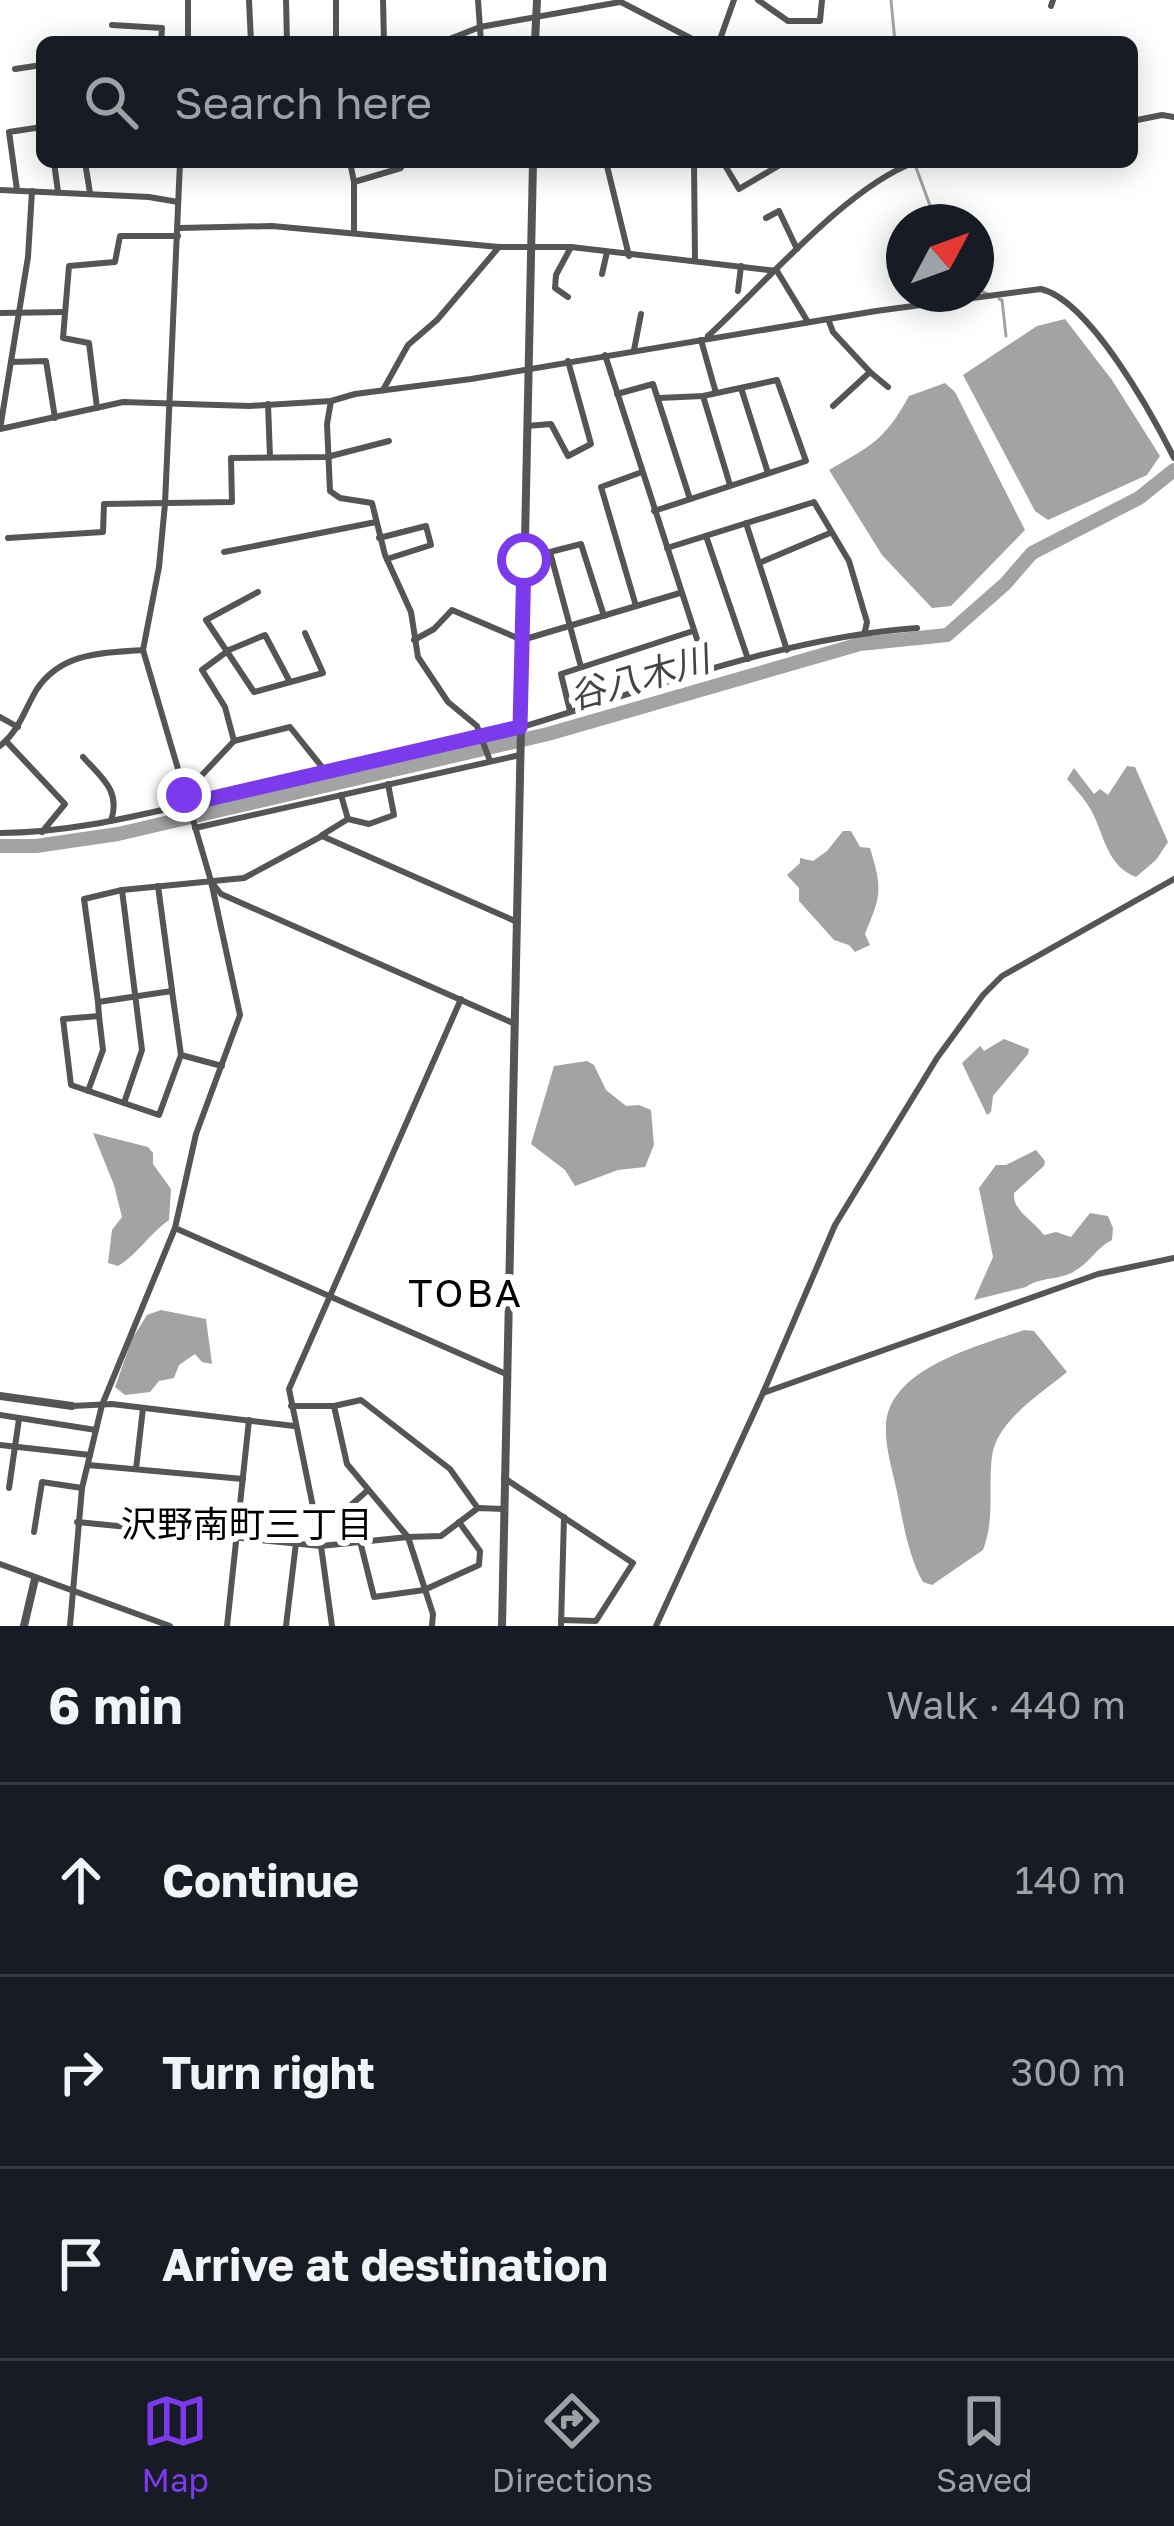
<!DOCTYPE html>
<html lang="en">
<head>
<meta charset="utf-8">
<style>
  :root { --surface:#171b24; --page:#242831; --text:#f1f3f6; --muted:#9ea1a6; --line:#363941; --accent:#7c3aed }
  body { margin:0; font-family:"Golos Text","Noto Sans JP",sans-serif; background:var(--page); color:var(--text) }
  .compass { position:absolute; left:886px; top:204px; width:108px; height:108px; border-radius:50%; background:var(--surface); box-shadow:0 6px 30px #0003; rotate:49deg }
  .stop { position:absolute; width:36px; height:36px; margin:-27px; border:9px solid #7c3aed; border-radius:50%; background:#fff }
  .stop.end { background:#7c3aed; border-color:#fff; box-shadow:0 3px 12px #0008 }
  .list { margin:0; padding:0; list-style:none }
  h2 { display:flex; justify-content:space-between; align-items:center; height:156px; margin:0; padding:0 48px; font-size:51px }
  h2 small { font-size:39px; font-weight:400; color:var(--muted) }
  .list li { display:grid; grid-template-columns:78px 1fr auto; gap:36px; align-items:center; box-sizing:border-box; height:192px; padding:0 48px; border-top:3px solid var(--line) }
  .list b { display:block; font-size:45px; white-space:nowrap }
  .list em { font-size:39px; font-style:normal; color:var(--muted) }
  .icon { flex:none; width:66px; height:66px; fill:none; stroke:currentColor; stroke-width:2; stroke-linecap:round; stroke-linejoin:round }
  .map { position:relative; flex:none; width:1174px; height:1626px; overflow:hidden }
  .search { position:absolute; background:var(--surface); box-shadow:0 6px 30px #0003; left:36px; right:36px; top:36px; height:132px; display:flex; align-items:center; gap:30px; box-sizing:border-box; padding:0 42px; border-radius:18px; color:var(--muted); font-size:45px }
  .sheet { height:732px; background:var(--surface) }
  nav { display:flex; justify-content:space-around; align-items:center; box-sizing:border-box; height:168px; border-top:3px solid var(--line); background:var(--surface); font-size:33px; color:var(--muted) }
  nav a { display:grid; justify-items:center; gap:6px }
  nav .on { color:var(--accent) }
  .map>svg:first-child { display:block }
  .water { fill:#a3a3a3 }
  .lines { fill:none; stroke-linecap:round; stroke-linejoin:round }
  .stream { stroke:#a3a3a3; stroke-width:3 }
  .river { stroke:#a3a3a3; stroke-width:14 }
  .minor { stroke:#555; stroke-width:6 }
  .tertiary { stroke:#555; stroke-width:8 }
  .route { stroke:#7c3aed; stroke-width:15 }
  .labels { text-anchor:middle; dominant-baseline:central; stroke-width:12; stroke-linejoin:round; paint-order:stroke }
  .water-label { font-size:36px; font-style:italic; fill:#444; stroke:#fff }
  .neighbourhood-label { font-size:36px; fill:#000; stroke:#fff }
  .quarter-label { font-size:39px; letter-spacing:3px; fill:#000; stroke:#fff }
</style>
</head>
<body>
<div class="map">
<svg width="1174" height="1626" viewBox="0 0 1174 1626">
  <rect width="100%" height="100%" fill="#fff"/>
  <g class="water">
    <polygon points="1065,319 1112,380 1160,456 1147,475 1048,520 1035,511 963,375 1037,326"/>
    <path d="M945 383 955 392 1025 530 951 606 932 608 882 555 829 470C872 445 884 441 909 396Z"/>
    <path d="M1127 766 1135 767 1168 842 1156 860 1136 877C1107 866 1105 837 1092 812 1086 800 1075 789 1067 779L1074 768 1094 794 1100 789 1108 795Z"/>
    <path d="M843 831H851L860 847 870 848C883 891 881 895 865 934L870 945 855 952 849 945 834 940 799 901V888L787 875 800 863V858L813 861 827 851Z"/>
    <polygon points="1004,1039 1029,1049 1028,1054 993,1096 991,1112 987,1115 962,1063 980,1046 984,1051"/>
    <polygon points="587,1061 594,1065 606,1090 626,1106 639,1105 651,1110 654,1145 645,1167 618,1170 575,1186 565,1170 531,1144 554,1066"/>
    <path d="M93 1133 148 1147 153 1153V1164L171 1189 169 1220C149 1234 138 1254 118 1266L108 1263 112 1230 122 1217 114 1185Z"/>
    <path d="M1036 1150 1045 1161 1044 1166 1014 1193C1013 1212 1032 1219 1044 1235L1056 1232 1071 1237 1090 1213 1108 1216 1113 1228 1112 1240C1097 1247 1090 1263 1073 1272 1059 1280 1040 1277 1026 1287L974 1300 993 1257 979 1188 996 1165H1006Z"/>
    <polygon points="161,1310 206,1319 212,1364 202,1362 195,1354 179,1365 174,1378 159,1381 150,1392 125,1395 115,1387 132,1339 147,1315"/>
    <path d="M1024 1330 1034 1331 1067 1372C1041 1394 997 1420 992 1456 988 1488 995 1519 983 1550L932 1585 923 1582C908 1556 903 1521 897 1492 893 1472 885 1448 886 1427 887 1368 980 1346 1024 1330Z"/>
  </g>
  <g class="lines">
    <g class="stream">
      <polyline points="891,0 895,42"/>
      <polyline points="914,162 936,222"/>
      <polyline points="976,289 990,295"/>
      <polyline points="999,299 1002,300 1006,336"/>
    </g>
    <polyline class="river" points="0,846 36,846 118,834 548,734 860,644 947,635 1005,584 1032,553 1139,498 1174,470"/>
    <g class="minor">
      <polyline points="249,0 251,42"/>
      <polyline points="286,0 287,42"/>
      <polyline points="336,0 336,42"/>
      <polyline points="383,0 384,42"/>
      <polyline points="478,0 481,42"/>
      <polyline points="758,0 788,21 820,21 822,0"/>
      <polyline points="621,2 698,42"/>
      <polyline points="1051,6 1053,0"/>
      <polyline points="112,25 162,28 161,42"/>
      <polyline points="188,42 188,0"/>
      <polyline points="442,42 480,27 620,2"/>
      <polyline points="719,42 734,0"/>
      <polyline points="15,69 42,65"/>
      <polyline points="1132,121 1162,115 1174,117"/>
      <polyline points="54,162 58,192"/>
      <polyline points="85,162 90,193"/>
      <polyline points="350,162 354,182 401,168 401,162"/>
      <polyline points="606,162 629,256"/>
      <polyline points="694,162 695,260"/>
      <polyline points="723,162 739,189 785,162"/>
      <polyline points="354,182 354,232"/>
      <polyline points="0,190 149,197 178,202"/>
      <polyline points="17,190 9,132 42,127"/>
      <path d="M32 191 28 257 0 429 123 402 249 406 331 401 355 394 471 379 876 311 1041 289C1090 301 1152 414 1174 458"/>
      <polyline points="766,218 779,211 797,249"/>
      <polyline points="179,228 272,226 499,247 571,247 777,271"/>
      <polyline points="777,271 808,322"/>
      <polyline points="602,274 607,252"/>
      <polyline points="738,291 741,266"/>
      <polyline points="568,297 555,288 556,275 571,247"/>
      <polyline points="0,313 65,312"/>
      <polyline points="828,319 833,332 870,372 833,406"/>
      <path d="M708 336C764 285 845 188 915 162"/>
      <polyline points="701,340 716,393"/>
      <polyline points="634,350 641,314"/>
      <polyline points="605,355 708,673"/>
      <polyline points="11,362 46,361 55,418"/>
      <polyline points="870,372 888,387"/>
      <polyline points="741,388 768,473"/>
      <polyline points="383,390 408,345 437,320 499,247"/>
      <polyline points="617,394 653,384 690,499"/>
      <polyline points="703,396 730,485"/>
      <polyline points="331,401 327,424 330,491 340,498 372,503 385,555 411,612 418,657 448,702 477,726 490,761"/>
      <polyline points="268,404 270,457"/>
      <polyline points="97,408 89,343 63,338 69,266 115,262 120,236 178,236"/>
      <polyline points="527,426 551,424 568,456 591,444 568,361"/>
      <polyline points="654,511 806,461 777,380 703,396 659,398"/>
      <polyline points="746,523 787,650"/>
      <polyline points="706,536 748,659"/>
      <polyline points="8,538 103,532 104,504 232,502 231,458 327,457 389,441"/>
      <polyline points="379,538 426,526 431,545 387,559"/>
      <polyline points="667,548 814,502 849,561 867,622 865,631"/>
      <polyline points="224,552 376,522"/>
      <polyline points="759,563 830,533"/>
      <polyline points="258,592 206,620 254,692 323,673 305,633"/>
      <polyline points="636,606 601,487 642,472"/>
      <polyline points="414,640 434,629 452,610 522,640 680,593"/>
      <polyline points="581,667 550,552 581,544 604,616"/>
      <polyline points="570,711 561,674 693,631"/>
      <polyline points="0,717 18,727"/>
      <polyline points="6,741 65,804 42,832"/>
      <polyline points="234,741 225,707 202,670 229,650 265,635 290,682"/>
      <path d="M0 746C20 730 24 710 37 689 62 652 103 653 143 650"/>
      <path d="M83 757C102 778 121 791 111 821"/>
      <polyline points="186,792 234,741 290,727 326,772"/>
      <polyline points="341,795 348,819"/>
      <polyline points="195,828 520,755"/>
      <path d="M0 833C77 833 150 812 225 796 323 774 422 756 519 728 646 690 785 637 917 628"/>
      <polyline points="322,835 348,819 369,824 394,815 388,784"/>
      <polyline points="213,884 221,894 513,1023"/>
      <polyline points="158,886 172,990"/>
      <polyline points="122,890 142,1050 124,1103"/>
      <polyline points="98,1002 84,899 122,890 244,878 322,836 515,921"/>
      <polyline points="181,1055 172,991 98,1002 99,1016 63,1019 71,1085 159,1115 181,1055 222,1066"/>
      <polyline points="88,1091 103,1050 99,1016"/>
      <polyline points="175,1228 506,1374"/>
      <polyline points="763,1393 1098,1274 1174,1258"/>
      <polyline points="72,1406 112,1404 294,1426"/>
      <polyline points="291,1406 334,1406 361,1400 450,1469 477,1507"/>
      <polyline points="334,1406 347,1464 408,1537 441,1536 478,1508 504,1509"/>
      <polyline points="0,1415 96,1430"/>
      <polyline points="0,1445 90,1455"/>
      <polyline points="88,1465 243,1479"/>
      <polyline points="136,1469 143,1408"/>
      <polyline points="504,1478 633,1563 596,1621 561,1620"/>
      <polyline points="9,1488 19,1419"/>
      <polyline points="368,1490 351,1505 374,1597 424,1590 479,1565 480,1551 459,1522"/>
      <polyline points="77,1522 321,1546 408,1537 433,1614 432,1626"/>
      <polyline points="34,1532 42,1482 82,1488"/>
      <polyline points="0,1564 170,1626"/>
      <polyline points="70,1626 82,1488 102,1405 175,1228 196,1134 240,1015 211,881 143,650 159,567 165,504 180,162"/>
      <polyline points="227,1626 249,1420"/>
      <polyline points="286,1626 296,1543"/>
      <polyline points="332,1626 321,1546 289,1389 461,999"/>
      <polyline points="561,1626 564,1517"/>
      <polyline points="656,1626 763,1393 835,1225 937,1058 983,995 1002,976 1174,879"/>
    </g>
    <g class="tertiary">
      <polyline points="535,42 537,0"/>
      <polyline points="0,1396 72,1406"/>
      <polyline points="24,1626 35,1579"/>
      <polyline points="502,1626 533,162"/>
    </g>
  </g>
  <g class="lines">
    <polyline class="route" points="184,795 187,804 520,727 524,560"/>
  </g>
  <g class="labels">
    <g class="water-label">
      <text transform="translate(639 677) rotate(-16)">谷八木川</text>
    </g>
    <g class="neighbourhood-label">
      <text x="247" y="1523">沢野南町三丁目</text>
    </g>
    <g class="quarter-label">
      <text x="466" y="1292">TOBA</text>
    </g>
  </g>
</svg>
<svg class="compass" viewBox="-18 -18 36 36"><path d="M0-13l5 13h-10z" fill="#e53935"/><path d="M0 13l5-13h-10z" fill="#9ea1a6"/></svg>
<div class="stop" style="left:524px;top:560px"></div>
<div class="stop end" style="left:184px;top:795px"></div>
<div class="search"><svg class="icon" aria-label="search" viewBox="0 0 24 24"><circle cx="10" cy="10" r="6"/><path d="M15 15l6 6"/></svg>Search here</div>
</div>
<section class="sheet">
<h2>6 min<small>Walk · 440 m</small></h2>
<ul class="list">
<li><svg class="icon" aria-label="ahead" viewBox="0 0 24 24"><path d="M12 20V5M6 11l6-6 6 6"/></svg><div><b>Continue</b></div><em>140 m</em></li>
<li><svg class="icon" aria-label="right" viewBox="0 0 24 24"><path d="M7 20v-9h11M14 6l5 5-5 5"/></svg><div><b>Turn right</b></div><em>300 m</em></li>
<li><svg class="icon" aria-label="arrive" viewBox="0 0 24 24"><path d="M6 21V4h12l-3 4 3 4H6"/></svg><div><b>Arrive at destination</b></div></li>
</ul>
</section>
<nav>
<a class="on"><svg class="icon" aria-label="map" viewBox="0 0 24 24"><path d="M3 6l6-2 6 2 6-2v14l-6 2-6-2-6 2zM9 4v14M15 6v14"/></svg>Map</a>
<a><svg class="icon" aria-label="directions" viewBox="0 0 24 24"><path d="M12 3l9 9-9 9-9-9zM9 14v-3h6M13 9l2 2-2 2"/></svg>Directions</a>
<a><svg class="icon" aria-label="saved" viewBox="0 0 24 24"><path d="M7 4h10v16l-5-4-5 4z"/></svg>Saved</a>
</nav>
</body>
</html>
